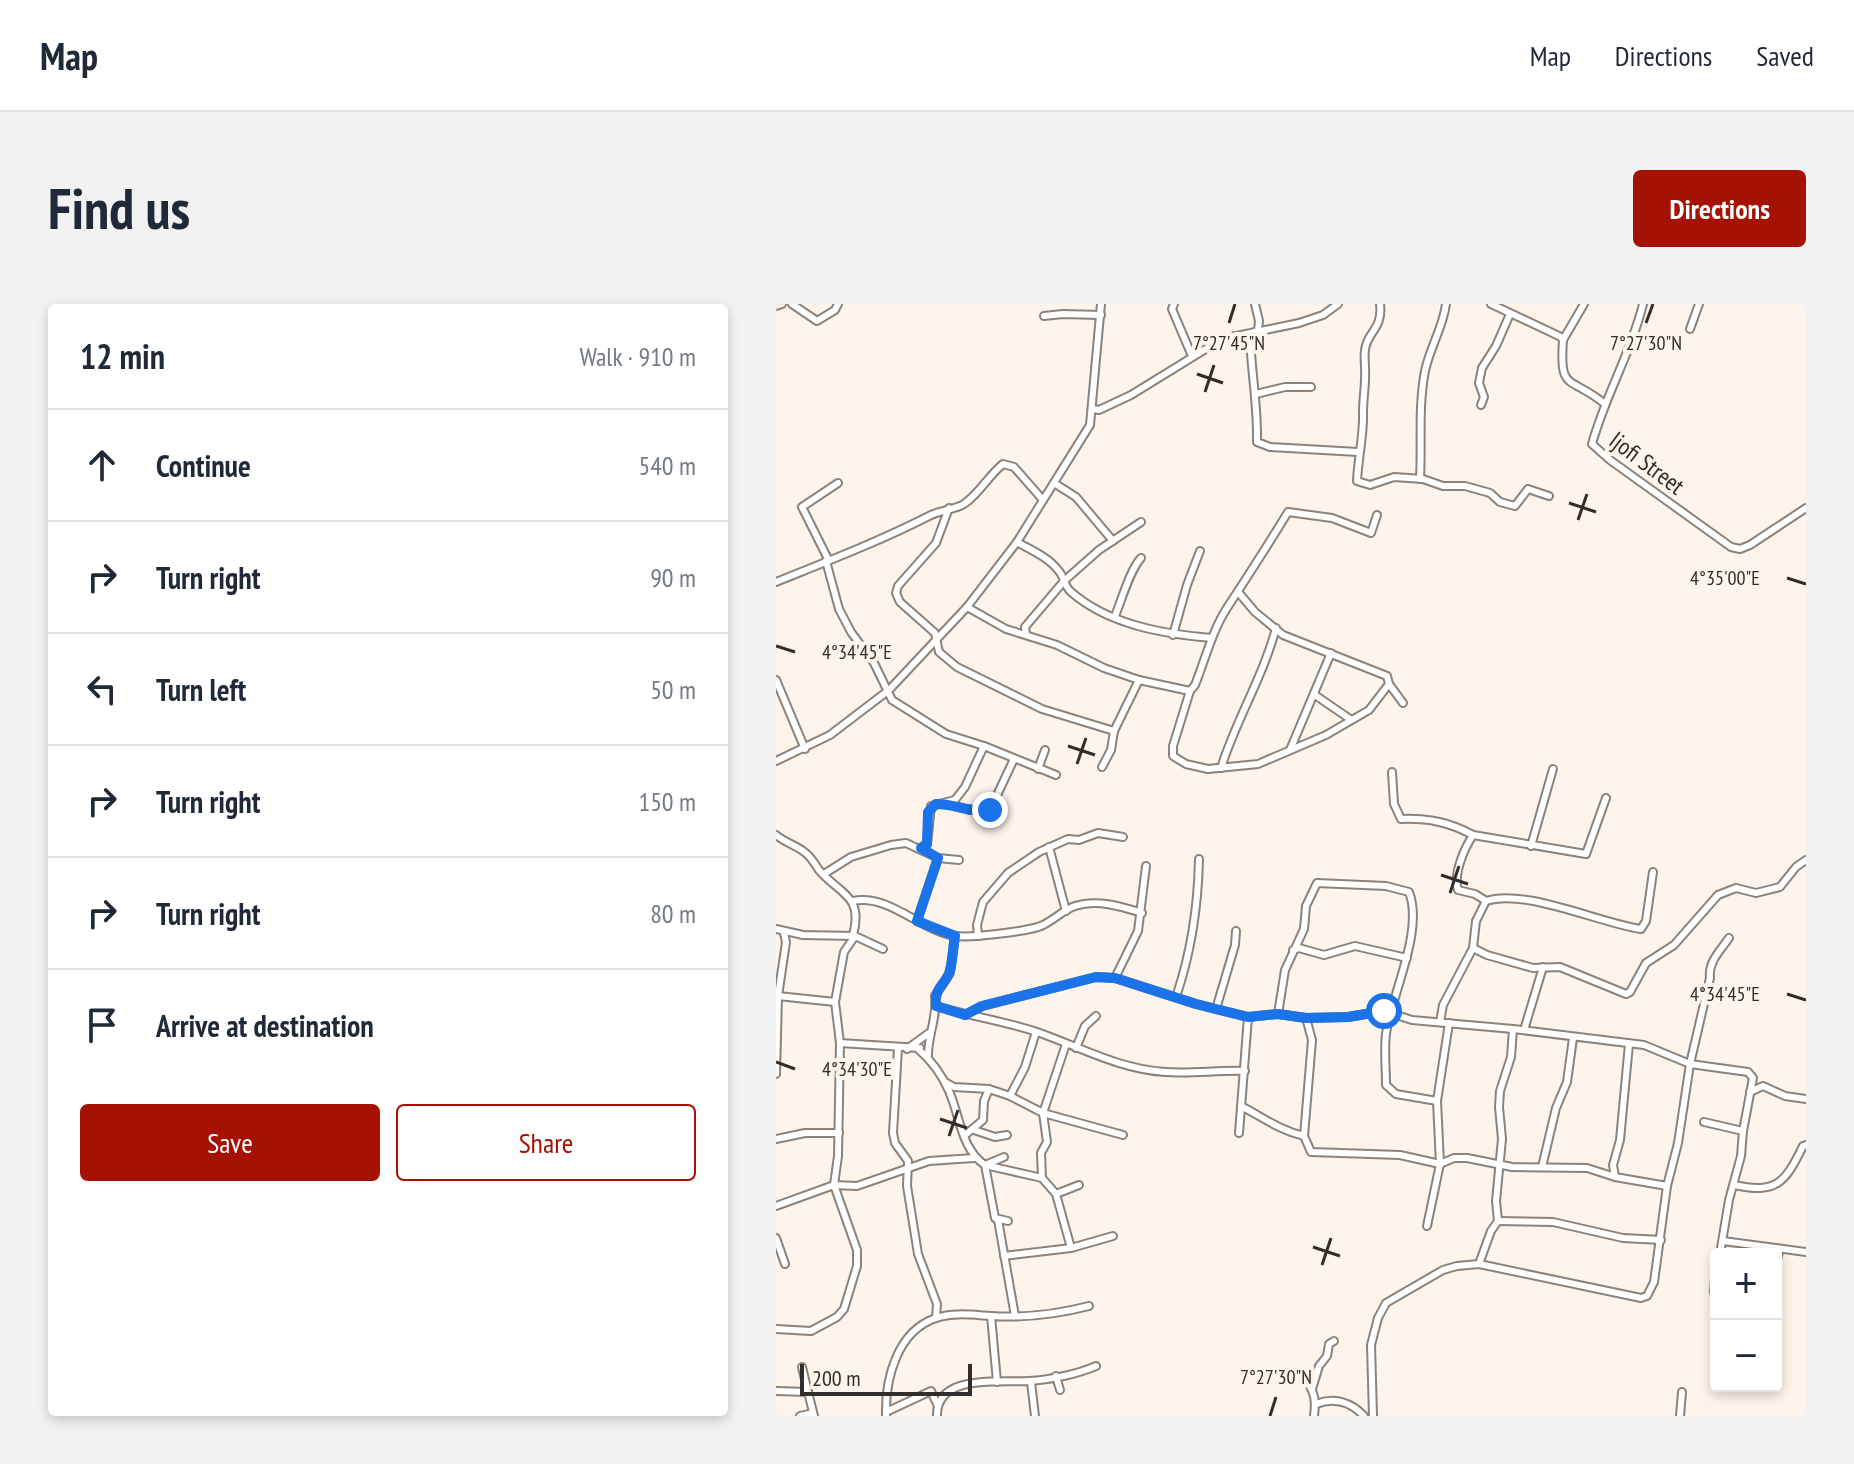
<!DOCTYPE html>
<html lang="en">
<head>
<meta charset="utf-8">
<style>
  :root { --surface:#fff; --page:#f2f2f3; --text:#1f2937; --muted:#747a83; --line:#e0e1e3; --accent:#a51204 }
  body { margin:0; font-family:"PT Sans Narrow",sans-serif; background:var(--page); color:var(--text) }
  .controls { position:absolute; right:24px; bottom:24px; display:grid; overflow:hidden; border-radius:8px; box-shadow:0 4px 12px #0003 }
  .controls button { width:72px; height:72px; display:grid; place-items:center; padding:0; border:0; border-bottom:2px solid var(--line); background:var(--surface); color:var(--text); font:40px sans-serif }
  .scale { position:absolute; left:24px; bottom:20px; width:172px; box-sizing:border-box; padding-left:8px; border:4px solid #302d2a; border-top:0; font-size:22px; line-height:28px; white-space:nowrap; color:#302d2a; -webkit-text-stroke:6px #fef4eb; paint-order:stroke }
  .stop { position:absolute; width:24px; height:24px; margin:-18px; border:6px solid #1a73e8; border-radius:50%; background:#fff }
  .stop.end { background:#1a73e8; border-color:#fff; box-shadow:0 2px 8px #0008 }
  .list { margin:0; padding:0; list-style:none }
  h2 { display:flex; justify-content:space-between; align-items:center; height:104px; margin:0; padding:0 32px; font-size:34px }
  h2 small { font-size:26px; font-weight:400; color:var(--muted) }
  .list li { display:grid; grid-template-columns:52px 1fr auto; gap:24px; align-items:center; box-sizing:border-box; height:112px; padding:0 32px; border-top:2px solid var(--line) }
  .list b { display:block; font-size:30px; white-space:nowrap }
  .list em { font-size:26px; font-style:normal; color:var(--muted) }
  .actions { display:flex; gap:16px; padding:24px 32px }
  .actions a { flex:1; padding:18px 0; border:2px solid var(--accent); border-radius:8px; text-align:center; font-size:28px; color:var(--accent) }
  .actions .main { background:var(--accent); color:#fff }
  .icon { flex:none; width:44px; height:44px; fill:none; stroke:currentColor; stroke-width:2; stroke-linecap:round; stroke-linejoin:round }
  .map { position:relative; flex:none; width:1030px; height:1112px; overflow:hidden; border-radius:8px }
  header { display:flex; align-items:center; gap:48px; box-sizing:border-box; height:112px; padding:0 40px; background:var(--surface); border-bottom:2px solid var(--line) }
  header strong { font-size:38px }
  nav { display:flex; gap:44px; margin-inline-start:auto; font-size:28px }
  .intro { display:flex; align-items:center; justify-content:space-between; box-sizing:border-box; height:192px; padding:0 48px }
  h1 { margin:0; font-size:56px }
  .button { padding:20px 36px; border-radius:8px; background:var(--accent); color:#fff; font-size:28px; font-weight:700 }
  main { display:flex; gap:48px; padding:0 48px }
  aside { flex:1; background:var(--surface); border-radius:8px; box-shadow:0 4px 12px #0003 }
  .map>svg:first-child { display:block }
  .lines { fill:none; stroke-linecap:round; stroke-linejoin:round }
  .minor-casing { stroke:#8b837b; stroke-width:10 }
  .minor { stroke:#fff; stroke-width:6 }
  .route { stroke:#1a73e8; stroke-width:10 }
  .ticks { fill:none; stroke:#302d2a; stroke-width:3 }
  .labels { text-anchor:middle; dominant-baseline:central; stroke-width:8; stroke-linejoin:round; paint-order:stroke }
  .street-label { font-size:24px; fill:#302d2a; stroke:#fef4eb }
  .ticks-label { font-size:20px; text-anchor:middle; fill:#302d2a; stroke:#fef4eb; stroke-width:8; stroke-linejoin:round; paint-order:stroke }
</style>
</head>
<body>
<header>
<strong>Map</strong>
<nav><a>Map</a><a>Directions</a><a>Saved</a></nav>
</header>
<div class="intro"><h1>Find us</h1><a class="button">Directions</a></div>
<main>
<aside>
<h2>12 min<small>Walk · 910 m</small></h2>
<ul class="list">
<li><svg class="icon" aria-label="ahead" viewBox="0 0 24 24"><path d="M12 20V5M6 11l6-6 6 6"/></svg><div><b>Continue</b></div><em>540 m</em></li>
<li><svg class="icon" aria-label="right" viewBox="0 0 24 24"><path d="M7 20v-9h11M14 6l5 5-5 5"/></svg><div><b>Turn right</b></div><em>90 m</em></li>
<li><svg class="icon" aria-label="left" viewBox="0 0 24 24"><path d="M17 20v-9H6M10 6l-5 5 5 5"/></svg><div><b>Turn left</b></div><em>50 m</em></li>
<li><svg class="icon" aria-label="right" viewBox="0 0 24 24"><path d="M7 20v-9h11M14 6l5 5-5 5"/></svg><div><b>Turn right</b></div><em>150 m</em></li>
<li><svg class="icon" aria-label="right" viewBox="0 0 24 24"><path d="M7 20v-9h11M14 6l5 5-5 5"/></svg><div><b>Turn right</b></div><em>80 m</em></li>
<li><svg class="icon" aria-label="arrive" viewBox="0 0 24 24"><path d="M6 21V4h12l-3 4 3 4H6"/></svg><div><b>Arrive at destination</b></div></li>
</ul>
<div class="actions"><a class="main">Save</a><a>Share</a></div>
</aside>
<div class="map">
<svg width="1030" height="1112" viewBox="0 0 1030 1112">
  <rect width="100%" height="100%" fill="#fef4eb"/>
  <g class="lines">
    <g class="minor-casing">
      <g id="minor">
        <polyline points="16,0 41,17 59,6 62,0"/>
        <polyline points="398,0 396,5 416,52"/>
        <path d="M479 0 483 17 482 26 474 31C475 67 482 102 481 138L494 143 582 148"/>
        <path d="M604 0C607 26 591 27 589 46 588 52 589 58 589 64 590 79 587 93 587 108 588 130 582 154 581 177L594 181 618 173 647 175 667 182H689L714 189 724 198 739 202 752 185 773 192"/>
        <path d="M715 0 785 33 787 36C783 89 794 71 829 100"/>
        <path d="M867 0C855 49 829 92 816 140L834 156 955 243 964 245 974 241 1030 204"/>
        <polyline points="0,2 6,0"/>
        <polyline points="268,12 287,10 325,11"/>
        <polyline points="914,25 923,0"/>
        <polyline points="787,36 808,0"/>
        <polyline points="480,90 509,83 535,83"/>
        <polyline points="705,101 708,93 703,79 706,64 720,42 734,10"/>
        <polyline points="317,105 323,106 355,91 446,35 523,19 547,11 562,0"/>
        <path d="M644 175C646 138 642 103 649 67 654 43 667 24 670 0"/>
        <polyline points="278,179 300,193 337,237"/>
        <polyline points="173,204 160,239 122,282 120,289 124,298 159,329 163,348 181,363 266,405 338,427"/>
        <path d="M601 211 595 229 556 214 512 208C492 241 472 272 451 304 436 327 429 356 419 381L414 387 397 442V452L410 460 432 465 482 460 550 431 593 406 613 380"/>
        <path d="M241 238C255 246 272 253 282 266 288 272 288 281 294 287 332 321 388 330 436 334"/>
        <polyline points="52,255 26,203 62,179"/>
        <polyline points="50,257 63,305 75,328 98,359 116,396 170,430 208,442 189,483 179,496 155,502 151,540 145,544"/>
        <path d="M0 278C52 257 104 237 153 212 164 206 178 206 188 200 204 189 212 172 227 160L238 163 267 196"/>
        <polyline points="463,289 479,308 507,331 611,372 613,380 627,399"/>
        <polyline points="191,303 230,325 281,341 328,364 363,376 414,387"/>
        <path d="M339 312C346 295 354 266 365 254"/>
        <polyline points="250,330 249,323 288,277 323,246 365,218"/>
        <polyline points="397,331 411,281 424,247"/>
        <polyline points="0,376 29,445"/>
        <polyline points="539,391 574,415"/>
        <polyline points="208,442 280,471"/>
        <polyline points="514,446 555,349"/>
        <polyline points="0,457 54,431 113,386 191,303 241,238 314,121 325,0"/>
        <polyline points="326,463 335,446 338,427 363,376"/>
        <path d="M445 464C460 416 487 373 500 324"/>
        <polyline points="262,465 269,446"/>
        <path d="M616 468 618 500 625 515C652 514 673 518 697 531"/>
        <polyline points="172,500 193,506 214,506 238,455"/>
        <path d="M0 531C8 538 19 541 27 547 35 552 38 559 43 566 63 590 88 591 77 631L79 632 68 648 59 698 64 739 62 852 58 881 81 946V962L68 1005 61 1013 35 1027 0 1025"/>
        <polyline points="755,542 777,465"/>
        <polyline points="273,543 290,607"/>
        <polyline points="48,570 75,553 115,541 130,539 162,554 183,556"/>
        <path d="M77 597C113 589 145 628 181 632 194 634 256 627 267 621 278 616 287 606 299 602 321 595 344 602 366 609"/>
        <path d="M710 597 699 590 682 586C677 570 688 545 697 531L810 550 830 494"/>
        <polyline points="141,617 162,554"/>
        <polyline points="0,625 27,631 79,632 107,645"/>
        <polyline points="202,632 201,621 207,598 232,569 263,548 292,535 303,536 322,529 347,533"/>
        <polyline points="697,644 711,651 757,664 784,663 850,690 854,688 870,659 898,641 942,591 960,584 980,589 1004,583 1020,563 1030,556"/>
        <polyline points="517,646 523,644 548,651 579,642 631,654"/>
        <polyline points="339,674 362,627 370,562"/>
        <polyline points="2,692 59,698"/>
        <path d="M400 693C416 646 422 603 423 555"/>
        <path d="M160 702C193 712 228 717 261 728 304 743 343 765 389 768 415 770 442 766 469 767"/>
        <polyline points="440,705 459,641 460,627"/>
        <path d="M502 710 509 666 528 625 530 602 541 579 610 582 633 588C648 627 616 689 610 730 608 746 610 764 610 781L620 790 661 797"/>
        <polyline points="189,711 206,702 320,673 339,674 420,700 472,713 502,710 530,714 572,713 608,707 636,716 737,725 868,741 914,760 972,768 977,774 967,827 965,852 953,896 944,950"/>
        <polyline points="530,714 536,736 528,832 535,848 624,851 664,860 678,854 691,854 736,863 811,864 839,873 891,882"/>
        <path d="M664 718 667 701 697 644 700 617 710 597C749 584 823 619 865 625L870 617 877 568"/>
        <polyline points="748,726 767,663"/>
        <polyline points="64,739 144,744"/>
        <polyline points="122,744 117,829 119,839 132,857 131,882 142,950 161,1000 160,1014"/>
        <polyline points="300,744 309,722 320,712"/>
        <polyline points="131,745 153,729"/>
        <path d="M142 745C155 756 166 771 173 787 184 812 185 845 209 861L228 853"/>
        <path d="M152 754C151 733 162 712 159 692L174 669 179 632"/>
        <polyline points="0,770 2,692 10,638 8,629"/>
        <polyline points="169,778 178,783 213,785 234,792 267,809 347,831"/>
        <polyline points="974,788 987,782 1009,792 1030,795"/>
        <polyline points="234,792 249,763 260,728"/>
        <path d="M465 802C488 814 503 826 528 832"/>
        <polyline points="928,818 967,827"/>
        <polyline points="198,826 219,833 231,831"/>
        <polyline points="463,829 472,713"/>
        <polyline points="188,832 207,816 208,797 213,785"/>
        <polyline points="0,835 29,829 63,829"/>
        <polyline points="766,863 780,804 791,778 797,734"/>
        <polyline points="839,873 837,861 844,836 853,740"/>
        <polyline points="266,874 265,849 271,838 267,809 290,740"/>
        <path d="M958 881C1001 890 1009 879 1027 842L1030 841"/>
        <polyline points="280,890 303,881"/>
        <polyline points="0,902 58,881 81,882 153,857 198,854"/>
        <polyline points="222,916 239,1012"/>
        <polyline points="232,917 219,914 209,861 266,874 280,890 295,944"/>
        <polyline points="722,917 777,918 847,934 885,936"/>
        <polyline points="651,922 664,860 661,797 673,719"/>
        <polyline points="0,934 9,960"/>
        <polyline points="947,937 1030,948"/>
        <polyline points="228,952 295,944 337,932"/>
        <polyline points="1000,958 1004,945"/>
        <polyline points="703,960 715,927 722,917 720,897 726,835 723,803 724,787 735,753 737,725"/>
        <polyline points="938,988 940,963"/>
        <polyline points="215,1012 221,1078"/>
        <polyline points="511,1070 523,1071 532,1076"/>
        <polyline points="280,1072 284,1086"/>
        <path d="M530 1076C539 1089 540 1097 538 1112"/>
        <polyline points="255,1078 259,1112"/>
        <polyline points="536,1085 543,1062 551,1052 553,1040 558,1037"/>
        <polyline points="0,1087 32,1088 26,1063"/>
        <polyline points="32,1088 38,1112"/>
        <path d="M540 1100C558 1093 575 1098 588 1112"/>
        <polyline points="110,1108 155,1087 161,1100"/>
        <polyline points="24,1112 37,1109"/>
        <path d="M110 1112C109 1075 121 1027 160 1014 177 1008 198 1011 215 1012 247 1014 282 1010 313 1002"/>
        <path d="M161 1112C160 1069 225 1079 253 1077 273 1076 302 1070 320 1062"/>
        <path d="M597 1112 595 1041 602 1014 610 999 667 966 681 962 703 960 865 994 871 992 878 978 891 882 902 839 914 760 934 674C932 658 944 647 953 634"/>
        <polyline points="904,1112 906,1088"/>
      </g>
    </g>
    <use href="#minor" class="minor"/>
  </g>
  <g class="lines">
    <path class="route" d="M214 506C195 509 179 500 160 500L152 508 151 540 145 544 162 554 141 617 179 632C177 643 177 655 174 666 170 682 158 681 160 702L189 711 206 702 320 673 339 674 420 700 472 713 502 710 530 714 572 713 608 707"/>
  </g>
  <path class="ticks" d="M453 19 459 0M870 19 877 0M421 70 447 79M429 88 438 61M793 199 820 208M802 216 811 190M1011 274 1030 280M0 342 19 348M292 442 319 451M301 460 310 434M665 571 692 580M674 589 683 562M1011 690 1030 696M0 758 19 765M164 815 191 824M173 832 182 806M537 943 564 952M546 961 555 934M494 1112 500 1093"/>
  <g class="labels">
    <g class="street-label">
      <text transform="translate(871 159) rotate(37)">Ijofi Street</text>
    </g>
  </g>
  <g class="ticks-label">
    <text x="453" y="46">7°27'45"N</text>
    <text x="870" y="46">7°27'30"N</text>
    <text x="949" y="281">4°35'00"E</text>
    <text x="81" y="355">4°34'45"E</text>
    <text x="949" y="697">4°34'45"E</text>
    <text x="81" y="772">4°34'30"E</text>
    <text x="500" y="1080">7°27'30"N</text>
  </g>
</svg>
<div class="controls">
<button>+</button>
<button>−</button>
</div>
<div class="scale">200 m</div>
<div class="stop" style="left:608px;top:707px"></div>
<div class="stop end" style="left:214px;top:506px"></div>
</div>
</main>
</body>
</html>
